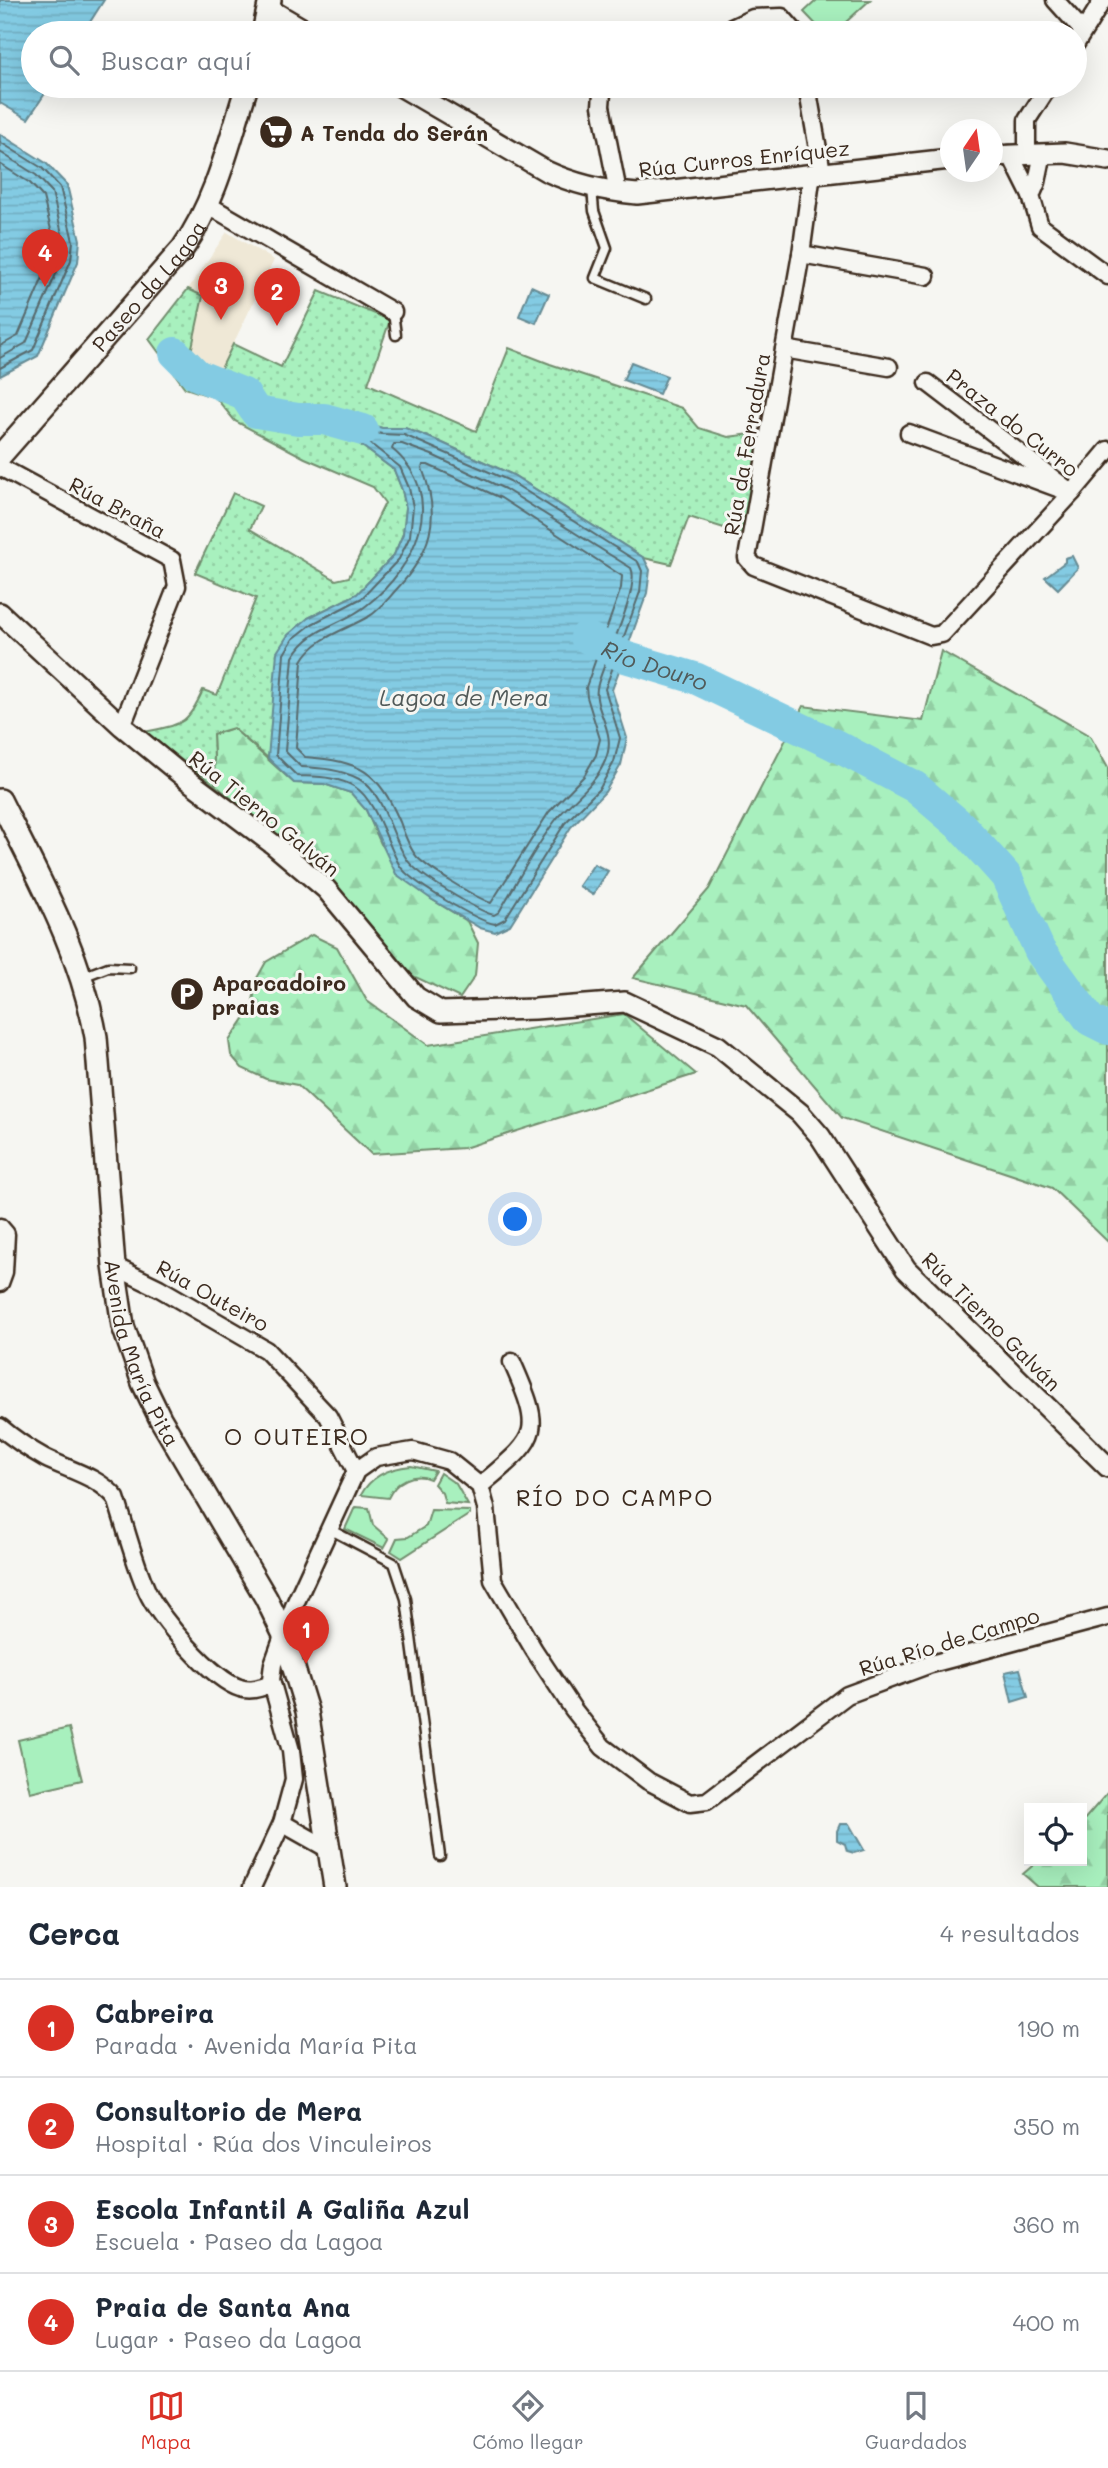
<!DOCTYPE html>
<html lang="es">
<head>
<meta charset="utf-8">
<style>
  :root { --surface:#fff; --page:#f6f6f7; --text:#1f2937; --muted:#747a83; --line:#e0e1e3; --accent:#d93025 }
  body { margin:0; font-family:Mali,sans-serif; background:var(--page); color:var(--text) }
  .controls { position:absolute; right:21px; bottom:21px; display:grid; overflow:hidden; border-radius:0px; box-shadow:0 7px 28px #0002 }
  .controls button { width:63px; height:63px; display:grid; place-items:center; padding:0; border:0; border-bottom:2px solid var(--line); background:var(--surface); color:var(--text); font:35px sans-serif }
  .compass { position:absolute; left:940px; top:119px; width:63px; height:63px; border-radius:50%; background:var(--surface); box-shadow:0 7px 28px #0002; rotate:13deg }
  .you { position:absolute; left:516px; top:1220px; width:24px; height:24px; margin:-18px; border:5px solid #fff; border-radius:50%; background:#1a73e8; box-shadow:0 0 0 10px #1a73e833 }
  .badge { display:grid; place-items:center; width:46px; height:46px; border-radius:50%; background:var(--accent); color:#fff; font-size:23px; font-weight:700 }
  .pin { position:absolute; translate:-50% -58px; filter:drop-shadow(0 2px 4px #0008) }
  .pin::after { content:''; position:absolute; top:37px; width:24px; height:21px; background:inherit; clip-path:polygon(0 0,100% 0,50% 100%) }
  .list { margin:0; padding:0; list-style:none }
  h2 { display:flex; justify-content:space-between; align-items:center; height:91px; margin:0; padding:0 28px; font-size:30px }
  h2 small { font-size:23px; font-weight:400; color:var(--muted) }
  .list li { display:grid; grid-template-columns:46px 1fr auto; gap:21px; align-items:center; box-sizing:border-box; height:98px; padding:0 28px; border-top:2px solid var(--line) }
  .list b { display:block; font-size:26px; white-space:nowrap }
  .list p { margin:0; font-size:23px; white-space:nowrap; color:var(--muted) }
  .list em { font-size:23px; font-style:normal; color:var(--muted) }
  .icon { flex:none; width:38px; height:38px; fill:none; stroke:currentColor; stroke-width:2; stroke-linecap:round; stroke-linejoin:round }
  .map { position:relative; flex:none; width:1108px; height:1887px; overflow:hidden }
  .search { position:absolute; background:var(--surface); box-shadow:0 7px 28px #0002; left:21px; right:21px; top:21px; height:77px; display:flex; align-items:center; gap:18px; box-sizing:border-box; padding:0 24px; border-radius:38px; color:var(--muted); font-size:26px }
  .sheet { height:483px; background:var(--surface) }
  nav { display:flex; justify-content:space-around; align-items:center; box-sizing:border-box; height:98px; border-top:2px solid var(--line); background:var(--surface); font-size:19px; color:var(--muted) }
  nav a { display:grid; justify-items:center; gap:4px }
  nav .on { color:var(--accent) }
  .map>svg:first-child { display:block }
  .built { fill:#efe8d6 }
  .grass { fill:#a8f0be; stroke:#728d6e; stroke-width:2 }
  .forest { fill:url(#forest-firs); stroke:#728d6e; stroke-width:2 }
  .park { fill:url(#park-dots); stroke:#728d6e; stroke-width:2 }
  .water { fill:url(#water-rules); stroke:#668b94; stroke-width:2 }
  .lines { fill:none; stroke-linecap:round; stroke-linejoin:round }
  .shore { stroke:#586a6d; stroke-width:2 }
  .river { stroke:#83cbe3; stroke-width:32 }
  .service-casing { stroke:#3b2a1e; stroke-width:13 }
  .minor-casing { stroke:#3b2a1e; stroke-width:21 }
  .tertiary-casing { stroke:#3b2a1e; stroke-width:24 }
  .secondary-casing { stroke:#3b2a1e; stroke-width:26 }
  .service { stroke:#f6f6f2; stroke-width:8 }
  .minor { stroke:#f6f6f2; stroke-width:16 }
  .tertiary { stroke:#f6f6f2; stroke-width:19 }
  .secondary { stroke:#f6f6f2; stroke-width:21 }
  .labels { text-anchor:middle; dominant-baseline:central; stroke-width:6; stroke-linejoin:round; paint-order:stroke }
  .poi-label { font-size:21px; font-weight:bold; fill:#3b2a1e; stroke:#f6f6f2; text-anchor:start }
  .street-label { font-size:21px; fill:#3b2a1e; stroke:#f6f6f2 }
  .water-label { font-size:23px; font-style:italic; fill:#515a59; stroke:#f6f6f2 }
  .neighbourhood-label { font-size:23px; letter-spacing:2px; fill:#3b2a1e; stroke:#f6f6f2 }
</style>
</head>
<body>
<div class="map">
<svg width="1108" height="1887" viewBox="0 0 1108 1887">
  <defs>
    <pattern id="forest-firs" width="22" height="20" patternUnits="userSpaceOnUse" patternTransform="scale(1.75)"><rect width="22" height="20" fill="#a8f0be"/><path d="M5 1l3.5 6h-7zM16 11l3.5 6h-7z" fill="#92cea3"/></pattern>
    <pattern id="park-dots" width="8" height="8" patternUnits="userSpaceOnUse" patternTransform="scale(1.75)"><rect width="8" height="8" fill="#a8f0be"/><path d="M2 2h.1M6 6h.1" fill="none" stroke="#92cea3" stroke-width="1.8" stroke-linecap="round"/></pattern>
    <pattern id="water-rules" width="6" height="5" patternUnits="userSpaceOnUse" patternTransform="scale(1.75)"><rect width="6" height="5" fill="#83cbe3"/><path d="M0 2.5h6" fill="none" stroke="#72aec2"/></pattern>
  </defs>
  <rect width="100%" height="100%" fill="#f6f6f2"/>
  <filter id="ink" filterUnits="userSpaceOnUse"><feTurbulence type="fractalNoise" baseFrequency=".0143" numOctaves="2"/><feDisplacementMap in="SourceGraphic" scale="14" xChannelSelector="R" yChannelSelector="G"/><feConvolveMatrix kernelMatrix="1 2 1 2 8 2 1 2 1" color-interpolation-filters="sRGB"/></filter>
  <g filter="url(#ink)">
    <polygon class="built" points="227,232 274,260 219,373 191,352 202,296 188,289"/>
    <g class="grass">
      <polygon points="817,0 870,0 834,33 824,33 804,12"/>
      <path d="M411 1466 435 1471 430 1479C413 1472 396 1481 388 1498L361 1495C371 1475 390 1468 411 1466Z"/>
      <polygon points="440,1473 456,1484 468,1505 445,1503 442,1493 434,1484"/>
      <polygon points="355,1507 369,1508 373,1525 389,1539 384,1548 345,1529"/>
      <polygon points="431,1510 470,1511 470,1514 402,1558 391,1551 397,1538 408,1537 426,1526"/>
      <polygon points="69,1728 82,1780 30,1792 18,1740"/>
    </g>
    <g class="forest">
      <polygon points="941,651 1090,736 1108,768 1108,1242 1052,1188 842,1118 746,1005 633,978 709,889 803,706 923,721"/>
      <polygon points="233,728 294,783 324,784 351,793 366,810 381,844 431,899 467,921 478,943 475,976 460,998 394,967 299,854 215,785 213,735"/>
      <polygon points="312,935 337,947 367,1001 428,1045 624,1014 696,1074 464,1148 371,1154 297,1085 266,1079 242,1068 231,1055 229,1041 252,1007 257,978 266,962"/>
      <polygon points="1108,1792 1108,1887 1038,1887 1023,1874 1038,1861 1082,1861 1082,1822"/>
    </g>
    <path class="park" d="M188 289 203 296 191 352 219 373 233 344 281 367 319 291 390 320 368 384 476 431 509 348 550 364 682 408 699 428 728 437 760 433 743 534 689 517 671 564 644 558 513 475 438 441 405 428H382L340 415 323 424 346 434 394 470 402 490 406 508 403 534 394 555 357 594 308 618 271 738 268 758 233 728 213 734 215 785 144 732C182 724 187 726 203 690L217 695 256 598 195 573 233 493 261 506 250 529 336 580 349 577 385 503 373 487 305 458 235 421 216 398 185 388 149 339Z"/>
    <g class="water">
      <polygon points="0,0 104,0 83,33 33,33 33,86 50,86 28,119 0,103"/>
      <polygon points="0,134 46,163 67,185 80,240 78,262 38,356 0,376"/>
      <polygon points="531,286 549,294 536,323 519,316"/>
      <polygon points="631,362 667,376 659,394 623,380"/>
      <polygon points="324,415 340,415 382,428 405,428 438,441 513,475 644,558 650,570 647,593 612,690 627,738 621,765 605,792 571,827 510,925 495,932 480,928 431,899 396,874 366,810 351,793 324,784 294,783 268,758 277,652 288,635 308,618 357,594 394,555 403,534 406,508 402,490 394,470 346,434 323,423"/>
      <polygon points="1072,556 1078,568 1058,589 1045,577 1065,562 1065,558"/>
      <polygon points="594,864 608,871 593,895 579,886"/>
      <polygon points="1020,1669 1028,1697 1012,1702 1005,1672"/>
      <polygon points="840,1824 849,1824 864,1850 854,1853 847,1851 845,1844 837,1840 837,1831"/>
    </g>
    <g class="lines">
      <g class="shore">
        <polyline points="0,142 42,168 60,187 73,241 71,260 33,350 0,368"/>
        <polyline points="0,152 36,175 52,192 64,242 63,258 26,343 0,358"/>
        <polyline points="0,164 30,183 43,197 54,242 52,256 18,336 0,346"/>
        <path d="M358 427 381 434 404 435 510 481 638 562 642 571 640 592 605 689 620 738 614 762 600 788 565 823 505 919 495 924C477 921 409 881 400 866 387 844 376 800 355 787 338 776 316 777 297 776L276 755 284 654 293 639 312 624 362 598 399 559 410 536 413 507 409 488 400 467 357 433Z"/>
        <path d="M394 444H402L432 455 505 489 631 568C641 587 604 661 598 684 590 709 619 730 605 761 595 785 574 798 558 817 535 846 518 881 499 912L494 915C479 912 417 874 408 861 391 838 385 793 359 779 341 769 320 768 301 767L285 751 293 657C312 625 342 626 367 605 416 567 449 496 392 449Z"/>
        <path d="M423 465H428L501 498 622 576 621 588 586 687 587 697 600 739 596 755 584 776 549 812 491 903C473 896 430 870 417 857 409 848 404 833 400 822 378 771 361 761 305 757L296 748 302 661C315 637 346 630 368 617 379 611 387 600 395 591 431 553 442 518 422 468Z"/>
      </g>
      <g class="river">
        <polyline points="175,353 197,375 244,394 256,412 298,419 324,419 363,430"/>
        <path id="s1" d="M586 637 625 657 695 678 833 744 915 787 962 827 1006 876 1040 951 1090 1020 1108 1029"/>
      </g>
      <g class="service-casing">
        <g id="service">
          <polyline points="592,188 594,211 607,248 595,278 646,299"/>
          <polyline points="393,312 396,335"/>
          <polyline points="82,977 108,967 130,968"/>
          <polyline points="331,1530 394,1563 406,1599 440,1856"/>
        </g>
      </g>
      <g class="minor-casing">
        <g id="minor">
          <polyline points="1055,0 1083,31"/>
          <polyline points="721,33 753,18 782,17 796,33"/>
          <polyline points="1075,45 1103,0"/>
          <polyline points="606,86 602,93 601,106 618,192"/>
          <polyline points="807,86 822,172"/>
          <polyline points="1027,153 1027,120 1049,86"/>
          <polyline points="1010,154 1031,196 1040,226 1108,276"/>
          <polyline points="812,173 801,254 747,558 754,566 931,636 942,634 1072,493 1108,450"/>
          <polyline points="1031,196 1037,182 1043,153"/>
          <polyline points="208,205 393,312"/>
          <polyline points="801,254 926,276"/>
          <polyline points="784,349 889,367"/>
          <polyline points="928,383 1072,493"/>
          <polyline points="909,433 1060,489"/>
          <polyline points="0,467 172,560 177,586 122,726"/>
          <polyline points="0,1227 6,1234 4,1272 0,1283"/>
          <polyline points="114,1266 159,1288 266,1350 328,1416 356,1471"/>
          <path d="M0 1427C14 1439 29 1449 45 1458 69 1470 99 1477 116 1498 126 1529 134 1562 147 1591 159 1618 213 1680 240 1688 252 1692 262 1687 272 1684"/>
          <path d="M480 1486C538 1436 545 1436 512 1362"/>
          <polyline points="282,1823 330,1850"/>
          <polyline points="252,1887 282,1823 294,1779 291,1751 271,1680 273,1664 294,1606 356,1471 376,1457 413,1451 449,1461 480,1486 486,1508 493,1580 534,1650 573,1709 603,1747 648,1781 690,1803 707,1801 847,1695 931,1664 1108,1617"/>
        </g>
      </g>
      <g class="tertiary-casing">
        <g id="tertiary">
          <polyline points="269,9 310,33"/>
          <path d="M400 86 546 171C576 185 604 191 637 194L950 159"/>
          <polyline points="992,156 1065,153 1108,160"/>
          <polyline points="0,613 122,726 189,781 274,845 326,889 416,997 441,1012 535,1009 625,1002 718,1046 800,1113 820,1136 906,1269 1108,1467"/>
        </g>
      </g>
      <g class="secondary-casing">
        <g id="secondary">
          <polyline points="263,33 270,0"/>
          <path id="s2" d="M0 456 183 248C217 199 229 142 247 86"/>
          <path id="s3" d="M0 800C38 877 81 951 96 1037L114 1266 123 1326 143 1383 160 1418 266 1598 283 1633 307 1711 335 1887"/>
        </g>
      </g>
      <use href="#service" class="service"/>
      <use href="#minor" class="minor"/>
      <use href="#tertiary" class="tertiary"/>
      <use href="#secondary" class="secondary"/>
    </g>
  </g>
  <defs>
    <g id="supermarket-disc" transform="scale(1.75)"><circle r="9.5" fill="#3b2a1e" stroke="#f6f6f2"/><path d="M-6-5.5h2.5l.6 2H6L4.5 2H-2.5L-4.4-4H-6ZM-1.5 3.2a1.3 1.3 0 1 0 .1 0ZM3 3.2a1.3 1.3 0 1 0 .1 0Z" fill="#fff"/></g>
    <g id="parking-disc" transform="scale(1.75)"><circle r="9.5" fill="#3b2a1e" stroke="#f6f6f2"/><path d="M-3.5-5.5H1a3.5 3.5 0 0 1 0 7H-1V5.5H-3.5ZM-1-3.4V-.6H.8a1.4 1.4 0 0 0 0-2.8Z" fill="#fff"/></g>
  </defs>
  <g fill-rule="evenodd">
    <use href="#supermarket-disc" x="276" y="132"/>
    <use href="#parking-disc" x="187" y="994"/>
  </g>
  <g class="labels">
    <g class="poi-label">
      <text x="300" y="132">A Tenda do Serán</text>
      <text x="212" y="982">Aparcadoiro<tspan x="212" dy="24">praias</tspan></text>
    </g>
    <g class="street-label">
      <text transform="translate(744 158) rotate(-6)">Rúa Curros Enríquez</text>
      <text stroke="none"><textPath href="#s2" startOffset="226">Paseo da Lagoa</textPath></text>
      <text transform="translate(1013 422) rotate(38)">Praza do Curro</text>
      <text transform="translate(746 444) rotate(-80)">Rúa da Ferradura</text>
      <text transform="translate(118 507) rotate(28)">Rúa Braña</text>
      <text transform="translate(265 813) rotate(39)">Rúa Tierno Galván</text>
      <text transform="translate(213 1295) rotate(29)">Rúa Outeiro</text>
      <text transform="translate(992 1321) rotate(45)">Rúa Tierno Galván</text>
      <text stroke="none"><textPath href="#s3" startOffset="578">Avenida María Pita</textPath></text>
      <text transform="translate(949 1641) rotate(-17)">Rúa Río de Campo</text>
    </g>
    <g class="water-label">
      <text stroke="none"><textPath href="#s1" startOffset="75">Río Douro</textPath></text>
      <text x="464" y="697">Lagoa de Mera</text>
    </g>
    <g class="neighbourhood-label">
      <text x="297" y="1436">O OUTEIRO</text>
      <text x="615" y="1497">RÍO DO CAMPO</text>
    </g>
  </g>
</svg>
<div class="controls">
<button><svg class="icon" aria-label="locate" viewBox="0 0 24 24"><circle cx="12" cy="12" r="6"/><path d="M12 2v4M12 18v4M2 12h4M18 12h4"/></svg></button>
</div>
<svg class="compass" viewBox="-18 -18 36 36"><path d="M0-13l5 13h-10z" fill="#e53935"/><path d="M0 13l5-13h-10z" fill="#747a83"/></svg>
<div class="you"></div>
<div class="pin badge" style="left:306px;top:1664px">1</div>
<div class="pin badge" style="left:277px;top:326px">2</div>
<div class="pin badge" style="left:221px;top:320px">3</div>
<div class="pin badge" style="left:45px;top:287px">4</div>
<div class="search"><svg class="icon" aria-label="search" viewBox="0 0 24 24"><circle cx="10" cy="10" r="6"/><path d="M15 15l6 6"/></svg>Buscar aquí</div>
</div>
<section class="sheet">
<h2>Cerca<small>4 resultados</small></h2>
<ul class="list">
<li><span class="badge">1</span><div><b>Cabreira</b><p>Parada · Avenida María Pita</p></div><em>190 m</em></li>
<li><span class="badge">2</span><div><b>Consultorio de Mera</b><p>Hospital · Rúa dos Vinculeiros</p></div><em>350 m</em></li>
<li><span class="badge">3</span><div><b>Escola Infantil A Galiña Azul</b><p>Escuela · Paseo da Lagoa</p></div><em>360 m</em></li>
<li><span class="badge">4</span><div><b>Praia de Santa Ana</b><p>Lugar · Paseo da Lagoa</p></div><em>400 m</em></li>
</ul>
</section>
<nav>
<a class="on"><svg class="icon" aria-label="map" viewBox="0 0 24 24"><path d="M3 6l6-2 6 2 6-2v14l-6 2-6-2-6 2zM9 4v14M15 6v14"/></svg>Mapa</a>
<a><svg class="icon" aria-label="directions" viewBox="0 0 24 24"><path d="M12 3l9 9-9 9-9-9zM9 14v-3h6M13 9l2 2-2 2"/></svg>Cómo llegar</a>
<a><svg class="icon" aria-label="saved" viewBox="0 0 24 24"><path d="M7 4h10v16l-5-4-5 4z"/></svg>Guardados</a>
</nav>
</body>
</html>
